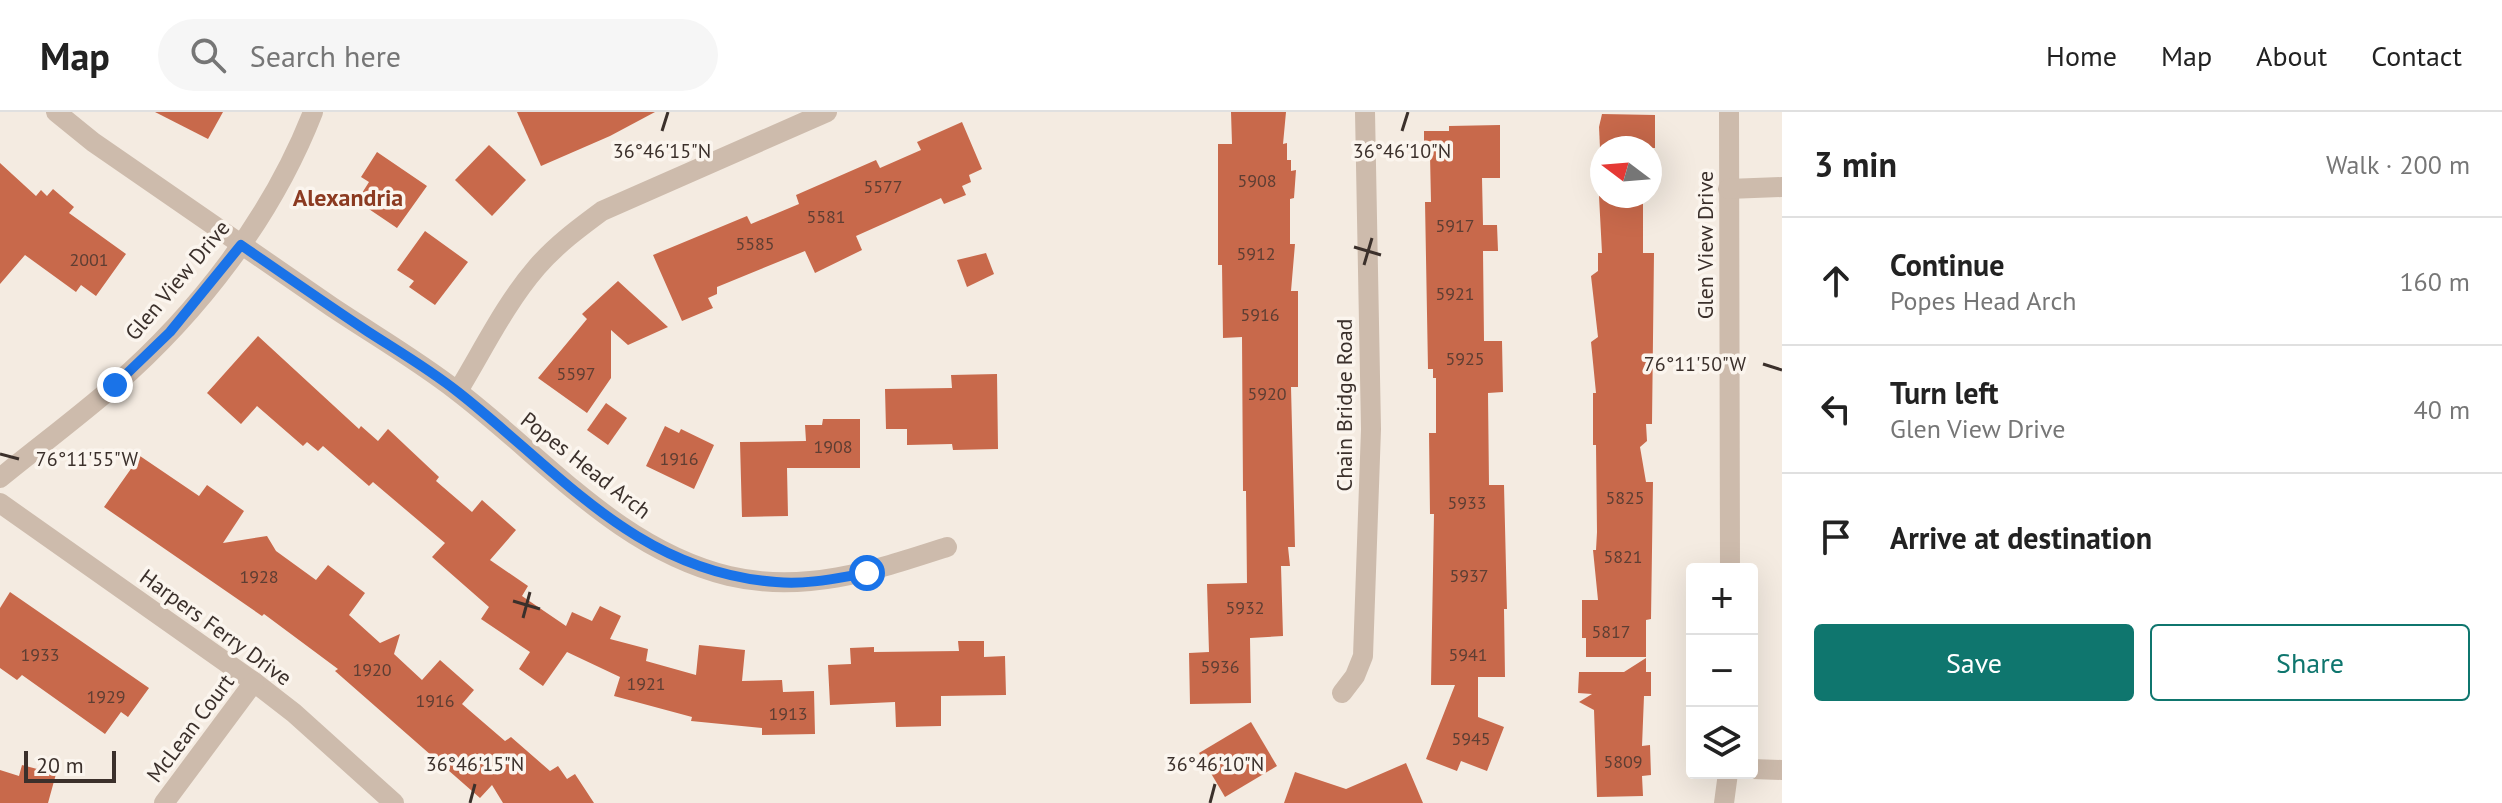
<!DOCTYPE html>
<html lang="en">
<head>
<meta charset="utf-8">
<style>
  :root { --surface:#fff; --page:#f6f6f6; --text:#222; --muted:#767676; --line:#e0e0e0; --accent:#0f766e }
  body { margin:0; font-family:"PT Sans",sans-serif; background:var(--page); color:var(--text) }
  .controls { position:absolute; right:24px; bottom:24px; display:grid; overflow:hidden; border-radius:8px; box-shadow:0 8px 32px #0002 }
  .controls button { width:72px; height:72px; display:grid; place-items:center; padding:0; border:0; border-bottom:2px solid var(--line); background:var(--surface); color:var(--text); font:40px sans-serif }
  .compass { position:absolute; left:1590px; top:24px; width:72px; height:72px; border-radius:50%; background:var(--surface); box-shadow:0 8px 32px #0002; rotate:286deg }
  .scale { position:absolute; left:24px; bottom:20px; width:92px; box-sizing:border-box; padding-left:8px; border:4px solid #3b302b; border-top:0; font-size:22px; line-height:28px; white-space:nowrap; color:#3b302b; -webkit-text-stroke:6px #fbf5ee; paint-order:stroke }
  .stop { position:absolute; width:24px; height:24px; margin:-18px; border:6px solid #1a73e8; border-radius:50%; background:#fff }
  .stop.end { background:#1a73e8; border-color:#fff; box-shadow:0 2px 8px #0008 }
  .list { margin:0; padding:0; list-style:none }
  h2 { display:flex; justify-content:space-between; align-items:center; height:104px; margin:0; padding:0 32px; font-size:34px }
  h2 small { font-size:26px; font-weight:400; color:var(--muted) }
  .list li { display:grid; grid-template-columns:52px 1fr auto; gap:24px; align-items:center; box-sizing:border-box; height:128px; padding:0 32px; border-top:2px solid var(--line) }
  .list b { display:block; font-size:30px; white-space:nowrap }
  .list p { margin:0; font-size:26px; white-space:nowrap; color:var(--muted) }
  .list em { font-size:26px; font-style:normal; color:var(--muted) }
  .actions { display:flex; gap:16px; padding:24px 32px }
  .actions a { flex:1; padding:18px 0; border:2px solid var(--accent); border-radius:8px; text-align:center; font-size:28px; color:var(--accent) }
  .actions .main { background:var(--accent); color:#fff }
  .icon { flex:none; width:44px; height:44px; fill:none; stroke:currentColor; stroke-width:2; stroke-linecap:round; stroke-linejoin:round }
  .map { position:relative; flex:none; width:1782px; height:691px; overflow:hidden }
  header { display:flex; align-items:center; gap:48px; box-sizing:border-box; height:112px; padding:0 40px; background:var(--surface); border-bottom:2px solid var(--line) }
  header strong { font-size:38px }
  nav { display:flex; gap:44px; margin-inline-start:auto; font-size:28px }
  .search { width:560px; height:72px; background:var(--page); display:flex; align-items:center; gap:20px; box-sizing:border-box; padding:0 28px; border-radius:44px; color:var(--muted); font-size:30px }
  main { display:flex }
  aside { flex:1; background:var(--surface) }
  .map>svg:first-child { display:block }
  .building { fill:#c8694b }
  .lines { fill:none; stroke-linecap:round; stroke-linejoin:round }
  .street { stroke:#cdbbac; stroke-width:20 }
  .route { stroke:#1a73e8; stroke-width:10 }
  .ticks { fill:none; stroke:#3b302b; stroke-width:3 }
  .labels { text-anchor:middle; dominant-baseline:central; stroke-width:7; stroke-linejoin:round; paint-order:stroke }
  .number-label { font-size:18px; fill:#5e3e33 }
  .street-label { font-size:22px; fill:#3b302b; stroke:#fbf5ee }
  .neighbourhood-label { font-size:24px; font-weight:bold; fill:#8c3b22; stroke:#fbf5ee }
  .ticks-label { font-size:20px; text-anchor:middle; fill:#3b302b; stroke:#fbf5ee; stroke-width:7; stroke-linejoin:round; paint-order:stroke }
</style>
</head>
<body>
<header>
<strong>Map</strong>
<div class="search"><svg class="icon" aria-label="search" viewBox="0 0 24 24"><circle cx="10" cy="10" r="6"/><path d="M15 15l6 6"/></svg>Search here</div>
<nav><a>Home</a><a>Map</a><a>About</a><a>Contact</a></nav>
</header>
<main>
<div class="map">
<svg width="1782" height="691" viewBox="0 0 1782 691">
  <rect width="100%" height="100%" fill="#f4ebe1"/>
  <g class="building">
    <polygon points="155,0 223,0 208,27"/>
    <polygon points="517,0 655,0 610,24 541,54"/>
    <polygon points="1231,0 1286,0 1283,32 1287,31 1287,48 1291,48 1291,59 1296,58 1294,86 1290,87 1290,132 1295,132 1291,179 1298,179 1298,275 1291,275 1295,435 1288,435 1290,454 1281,454 1283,524 1250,526 1251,591 1190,592 1189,541 1209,540 1207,472 1247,471 1246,379 1243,379 1242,225 1223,226 1222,153 1218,153 1218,32 1232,32"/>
    <polygon points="1602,2 1655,3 1655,36 1600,36 1599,15"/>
    <polygon points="962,10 982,57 969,63 971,70 962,74 966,83 944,92 941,86 856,124 862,138 815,161 805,139 717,175 717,182 708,186 713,196 682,209 653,143 747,104 751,112 799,92 796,83 876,48 880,56 921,38 917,30"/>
    <polygon points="1500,13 1500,66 1482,66 1483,113 1497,113 1498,139 1483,139 1484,229 1502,229 1503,280 1488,281 1489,373 1504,373 1507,497 1504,497 1505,565 1478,565 1478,605 1504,615 1487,659 1461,649 1457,659 1426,647 1455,573 1431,573 1434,402 1430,402 1429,321 1436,321 1436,266 1433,266 1433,257 1428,257 1425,90 1431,90 1430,43 1424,43 1424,19 1449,19 1449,14"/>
    <polygon points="489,33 526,68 492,104 455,68"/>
    <polygon points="377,40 427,74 397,116 357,89 369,70 361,65"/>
    <polygon points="0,51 36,84 41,78 47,84 53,77 74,95 69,101 126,142 96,184 81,173 76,180 25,143 0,172"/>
    <polygon points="1599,84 1643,84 1643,141 1654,141 1652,312 1646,312 1647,329 1640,335 1646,370 1653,370 1651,507 1646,508 1646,545 1586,545 1586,526 1582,526 1582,488 1598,488 1593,438 1596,438 1597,420 1596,333 1593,333 1593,281 1596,281 1591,230 1598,225 1591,164 1598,159 1598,141 1602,141"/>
    <polygon points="425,119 468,150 435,193 409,175 414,169 397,158"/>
    <polygon points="986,141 994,162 967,175 957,148"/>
    <polygon points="618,169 668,215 628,233 611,218 611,266 587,301 538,266 587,207 582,202"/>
    <polygon points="258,224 359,317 361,314 378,329 388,317 439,365 436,369 472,400 482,388 516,418 490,448 528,474 522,484 566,514 572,500 592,509 600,494 621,504 610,527 648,537 646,549 696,563 699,533 745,538 742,569 782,568 783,580 814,579 815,622 762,623 762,616 691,609 692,605 614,584 620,565 567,540 543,574 519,557 530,540 481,507 489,495 432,445 445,431 373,370 369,374 323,334 318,339 307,330 303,334 257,294 241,312 207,281"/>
    <polygon points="997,262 998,337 953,338 952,332 907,333 907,317 886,317 885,277 952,276 951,263"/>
    <polygon points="606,291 627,306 608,333 587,318"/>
    <polygon points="823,307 860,307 860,356 787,356 788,404 742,405 740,330 806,329 805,313 822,313"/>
    <polygon points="665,314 679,321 681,317 714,333 694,377 646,354"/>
    <polygon points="140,344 199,384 207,373 244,399 223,431 267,424 276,439 316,468 328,453 365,481 349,503 380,531 400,522 394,542 422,568 440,548 474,578 462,592 505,629 511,625 550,659 558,654 567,667 575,662 594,691 503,691 492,673 480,686 335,559 338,557 264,502 262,504 104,395"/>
    <polygon points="10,480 149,576 128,605 121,600 105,622 22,563 17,568 0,556 0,496"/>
    <polygon points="958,529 984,529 984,545 1005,544 1006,583 941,584 941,614 896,615 895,590 830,593 828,553 851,552 850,536 874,535 874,540 959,539"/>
    <polygon points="1646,546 1646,560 1651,560 1651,584 1644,584 1642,634 1650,633 1651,663 1642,664 1643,684 1597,685 1594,598 1579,590 1592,582 1578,581 1579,560 1624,560"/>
    <polygon points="1251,610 1277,654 1225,685 1199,641"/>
    <polygon points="1406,651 1423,691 1284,691 1295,660 1346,677"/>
    <polygon points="22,653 56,662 48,691 0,691 0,658 19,664"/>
  </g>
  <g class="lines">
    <g class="street">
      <path d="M56 0 93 30C173 85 252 140 332 195 374 223 417 248 457 279 545 346 618 437 729 464 805 482 876 458 947 435"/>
      <polyline points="1729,0 1730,457"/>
      <polyline points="1728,77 1782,75"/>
      <path d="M458 279C483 238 505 192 537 155 556 133 579 116 602 99L827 0"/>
      <path d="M0 366C38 335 77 306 114 274 199 200 272 105 313 0"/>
      <polyline points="0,391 254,570 294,601 394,691"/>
      <polyline points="1342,581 1355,564 1363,544 1371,317 1365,0"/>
      <polyline points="1752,657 1782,658"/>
      <polyline points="164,691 254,570"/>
      <polyline points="1724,691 1728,661"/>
    </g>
  </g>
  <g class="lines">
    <path class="route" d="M115 273 170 220 241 133C283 162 325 191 367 219 398 239 429 257 458 280 560 360 637 460 776 470 807 473 837 466 867 461"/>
  </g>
  <path class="ticks" d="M662 19 668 0M1402 19 1408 0M1354 135 1381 143M1364 153 1372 126M1763 252 1782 258M0 342 19 347M513 489 540 497M523 506 530 480M470 691 475 672M1210 691 1215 672"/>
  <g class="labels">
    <g class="number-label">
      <text x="1257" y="68">5908</text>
      <text x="883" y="74">5577</text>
      <text x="826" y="104">5581</text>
      <text x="1455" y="113">5917</text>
      <text x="755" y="131">5585</text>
      <text x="1256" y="141">5912</text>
      <text x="89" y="147">2001</text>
      <text x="1455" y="181">5921</text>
      <text x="1260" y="202">5916</text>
      <text x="1465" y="246">5925</text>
      <text x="576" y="261">5597</text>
      <text x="1267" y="281">5920</text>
      <text x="833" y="334">1908</text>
      <text x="679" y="346">1916</text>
      <text x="1625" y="385">5825</text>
      <text x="1467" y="390">5933</text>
      <text x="1623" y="444">5821</text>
      <text x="1469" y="463">5937</text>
      <text x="259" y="464">1928</text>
      <text x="1245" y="495">5932</text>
      <text x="1611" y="519">5817</text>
      <text x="40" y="542">1933</text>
      <text x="1468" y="542">5941</text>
      <text x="1220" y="554">5936</text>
      <text x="372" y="557">1920</text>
      <text x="646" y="571">1921</text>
      <text x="106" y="584">1929</text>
      <text x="435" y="588">1916</text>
      <text x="788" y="601">1913</text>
      <text x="1471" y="626">5945</text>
      <text x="1623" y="649">5809</text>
    </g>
    <g class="street-label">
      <text transform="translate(1705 133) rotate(-90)">Glen View Drive</text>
      <text transform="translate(177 168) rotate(-50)">Glen View Drive</text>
      <text transform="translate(1344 293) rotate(-90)">Chain Bridge Road</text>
      <text transform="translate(586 353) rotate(38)">Popes Head Arch</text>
      <text transform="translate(216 515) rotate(36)">Harpers Ferry Drive</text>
      <text transform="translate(190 616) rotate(-53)">McLean Court</text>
    </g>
    <g class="neighbourhood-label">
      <text x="348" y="85">Alexandria</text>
    </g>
  </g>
  <g class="ticks-label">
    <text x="662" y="46">36°46'15"N</text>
    <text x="1402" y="46">36°46'10"N</text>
    <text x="1695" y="259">76°11'50"W</text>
    <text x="87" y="354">76°11'55"W</text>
    <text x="475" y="659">36°46'15"N</text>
    <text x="1215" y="659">36°46'10"N</text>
  </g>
</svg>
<div class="controls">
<button>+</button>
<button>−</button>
<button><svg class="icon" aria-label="layers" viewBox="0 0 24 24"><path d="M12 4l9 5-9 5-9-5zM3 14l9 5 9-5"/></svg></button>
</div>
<svg class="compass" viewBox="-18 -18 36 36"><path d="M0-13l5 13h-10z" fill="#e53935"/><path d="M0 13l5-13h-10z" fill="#767676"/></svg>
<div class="scale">20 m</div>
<div class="stop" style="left:867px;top:461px"></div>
<div class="stop end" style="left:115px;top:273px"></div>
</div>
<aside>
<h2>3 min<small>Walk · 200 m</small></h2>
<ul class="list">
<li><svg class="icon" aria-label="ahead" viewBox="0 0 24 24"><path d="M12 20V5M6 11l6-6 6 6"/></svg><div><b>Continue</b><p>Popes Head Arch</p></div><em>160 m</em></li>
<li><svg class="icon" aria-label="left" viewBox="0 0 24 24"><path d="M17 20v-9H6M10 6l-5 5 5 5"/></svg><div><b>Turn left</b><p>Glen View Drive</p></div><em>40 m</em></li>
<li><svg class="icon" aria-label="arrive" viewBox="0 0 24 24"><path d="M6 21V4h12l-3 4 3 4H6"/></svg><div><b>Arrive at destination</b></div></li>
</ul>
<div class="actions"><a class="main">Save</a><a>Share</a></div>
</aside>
</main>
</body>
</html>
